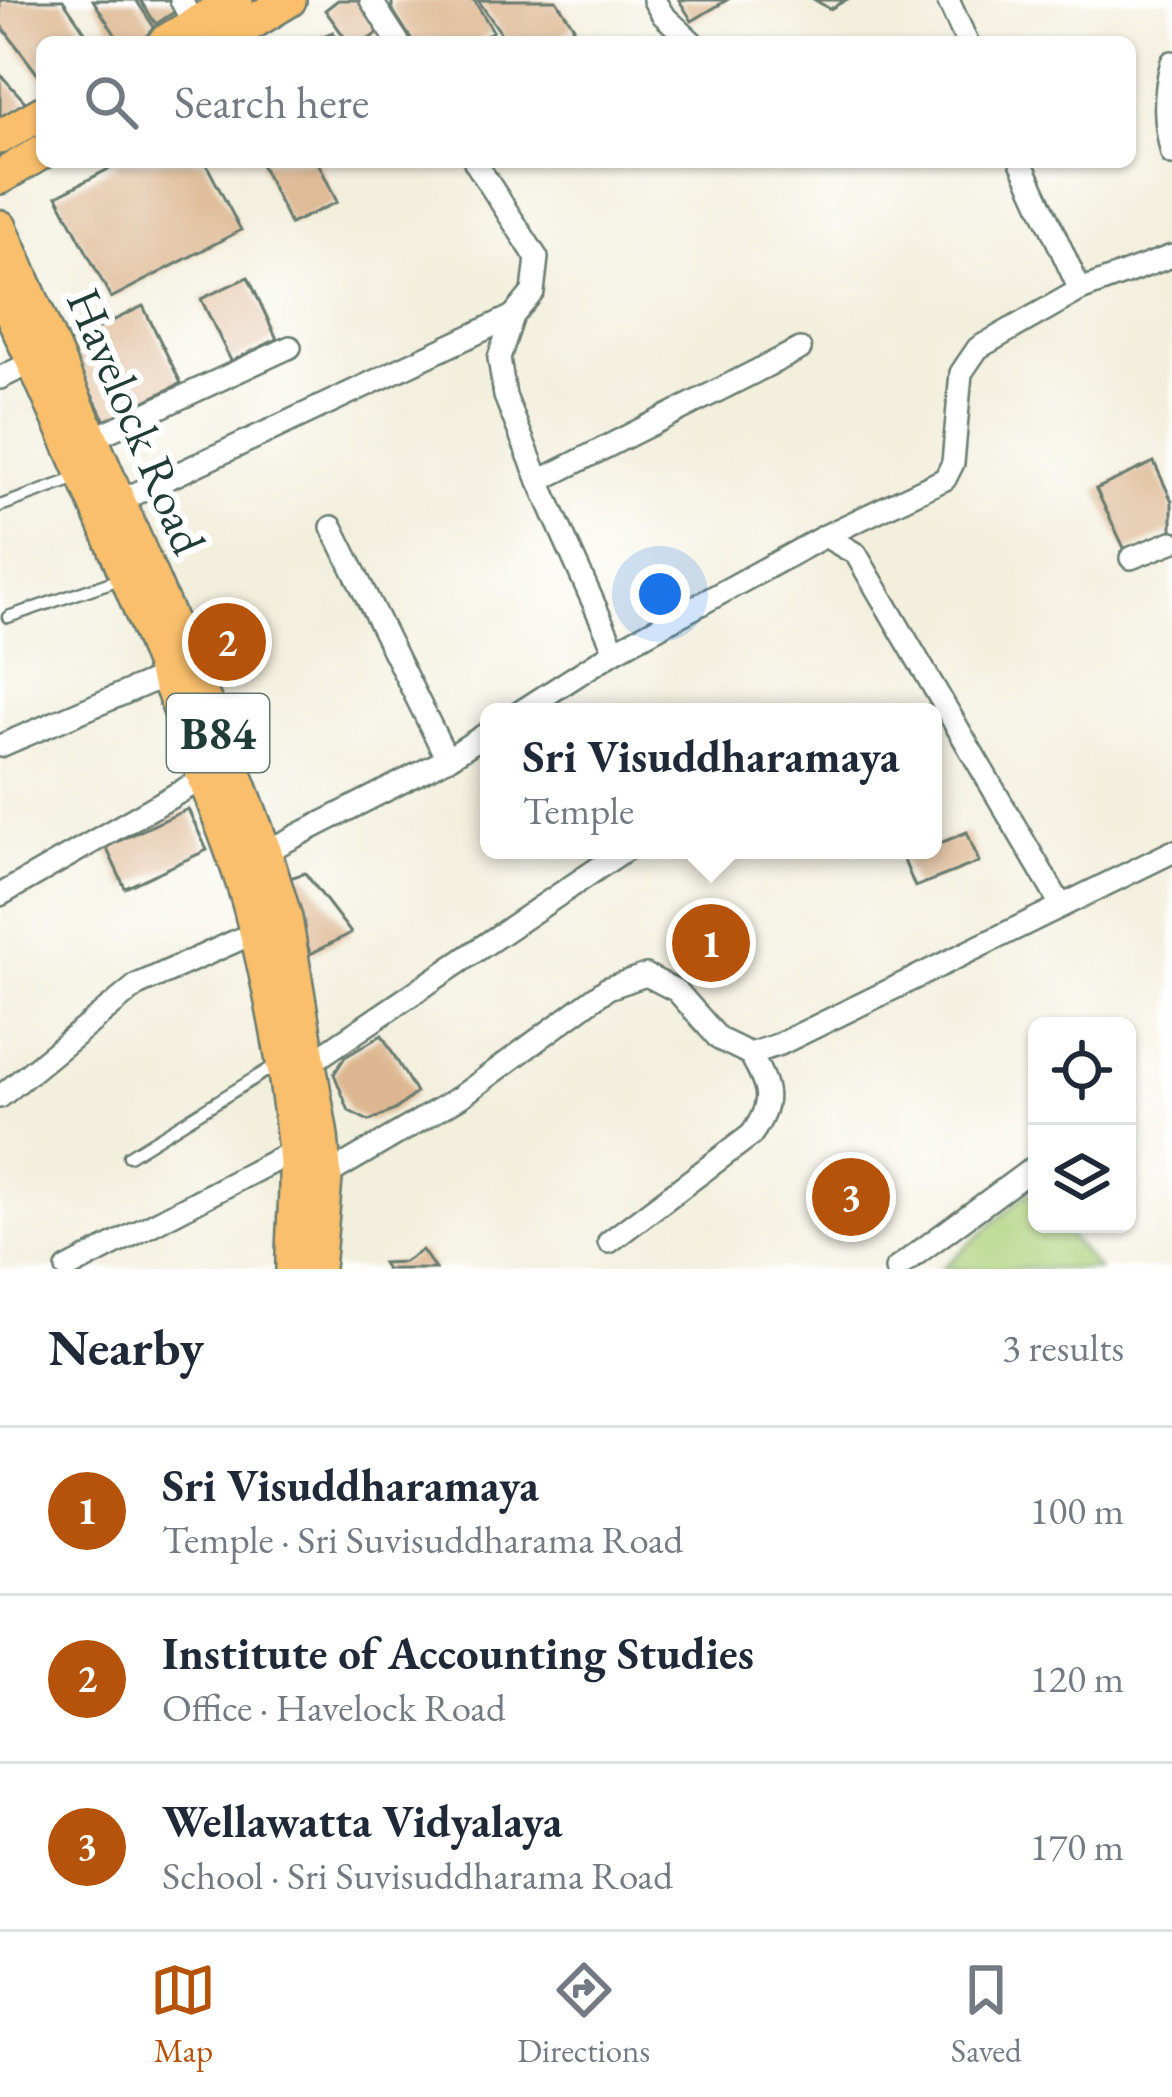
<!DOCTYPE html>
<html lang="en">
<head>
<meta charset="utf-8">
<style>
  :root { --surface:#fff; --page:#f2f2f3; --text:#1f2937; --muted:#747a83; --line:#e0e1e3; --accent:#b45309 }
  body { margin:0; font-family:"EB Garamond",serif; background:var(--page); color:var(--text) }
  .controls { position:absolute; right:36px; bottom:36px; display:grid; overflow:hidden; border-radius:18px; box-shadow:0 3px 9px #0004 }
  .controls button { width:108px; height:108px; display:grid; place-items:center; padding:0; border:0; border-bottom:3px solid var(--line); background:var(--surface); color:var(--text); font:60px sans-serif }
  .you { position:absolute; left:660px; top:594px; width:42px; height:42px; margin:-30px; border:9px solid #fff; border-radius:50%; background:#1a73e8; box-shadow:0 0 0 18px #1a73e833 }
  .badge { display:grid; place-items:center; width:78px; height:78px; border-radius:50%; background:var(--accent); color:#fff; font-size:39px; font-weight:700 }
  .pin { position:absolute; translate:-50% -50%; border:6px solid #fff; box-shadow:0 3px 12px #0006 }
  .popup { position:absolute; left:480px; top:703px; width:462px; height:156px; box-sizing:border-box; display:grid; place-content:center; border-radius:18px; background:var(--surface); filter:drop-shadow(0 3px 9px #0005); font-size:39px; white-space:nowrap; color:var(--muted) }
  .popup b { font-size:45px; color:var(--text) }
  .popup::after { content:''; position:absolute; left:50%; top:100%; margin-left:-24px; border:24px solid transparent; border-top-color:var(--surface) }
  .list { margin:0; padding:0; list-style:none }
  h2 { display:flex; justify-content:space-between; align-items:center; height:156px; margin:0; padding:0 48px; font-size:51px }
  h2 small { font-size:39px; font-weight:400; color:var(--muted) }
  .list li { display:grid; grid-template-columns:78px 1fr auto; gap:36px; align-items:center; box-sizing:border-box; height:168px; padding:0 48px; border-top:3px solid var(--line) }
  .list b { display:block; font-size:45px; white-space:nowrap }
  .list p { margin:0; font-size:39px; white-space:nowrap; color:var(--muted) }
  .list em { font-size:39px; font-style:normal; color:var(--muted) }
  .icon { flex:none; width:66px; height:66px; fill:none; stroke:currentColor; stroke-width:2; stroke-linecap:round; stroke-linejoin:round }
  .map { position:relative; flex:none; width:1172px; height:1269px; overflow:hidden }
  .search { position:absolute; background:var(--surface); box-shadow:0 3px 9px #0004; left:36px; right:36px; top:36px; height:132px; display:flex; align-items:center; gap:30px; box-sizing:border-box; padding:0 42px; border-radius:18px; color:var(--muted); font-size:45px }
  .sheet { height:660px; background:var(--surface) }
  nav { display:flex; justify-content:space-around; align-items:center; box-sizing:border-box; height:168px; border-top:3px solid var(--line); background:var(--surface); font-size:33px; color:var(--muted) }
  nav a { display:grid; justify-items:center; gap:6px }
  nav .on { color:var(--accent) }
  .map>svg:first-child { display:block }
  .green { fill:#add27c; stroke:#668858; stroke-width:3 }
  .building { fill:#ddb791 }
  .lines { fill:none; stroke-linecap:round; stroke-linejoin:round }
  .lane-casing { stroke:#697b6f; stroke-width:15 }
  .street-casing { stroke:#697b6f; stroke-width:26 }
  .primary-casing { stroke:#697b6f; stroke-width:38 }
  .lane { stroke:#fff; stroke-width:10 }
  .street { stroke:#fff; stroke-width:21 }
  .primary { stroke:#f9bf6c; stroke-width:33 }
  .labels { text-anchor:middle; dominant-baseline:central; stroke-width:12; stroke-linejoin:round; paint-order:stroke }
  .shield { fill:#fff; stroke:#627771; stroke-width:3 }
  .shield-label { font-size:45px; font-weight:bold; fill:#1f3d34 }
  .street-label { font-size:48px; fill:#1f3d34; stroke:#fff }
</style>
</head>
<body>
<div class="map">
<svg width="1172" height="1269" viewBox="0 0 1172 1269">
  <rect width="100%" height="100%" fill="#fff"/>
  <filter id="ink" filterUnits="userSpaceOnUse"><feTurbulence type="fractalNoise" baseFrequency=".00833" numOctaves="2"/><feDisplacementMap in="SourceGraphic" scale="24" xChannelSelector="R" yChannelSelector="G"/><feConvolveMatrix kernelMatrix="1 2 1 2 8 2 1 2 1" color-interpolation-filters="sRGB"/></filter>
  <filter id="wash" filterUnits="userSpaceOnUse"><feTurbulence type="fractalNoise" baseFrequency=".004" numOctaves="4" result="noise"/><feDisplacementMap in="SourceGraphic" scale="48" xChannelSelector="R" yChannelSelector="G"/><feGaussianBlur stdDeviation="2.7" result="paint"/><feColorMatrix in="noise" values="0 0 0 0 0 0 0 0 0 0 0 0 0 0 0 0 0 1.4 0 .05"/><feComposite in="paint" operator="in"/></filter>
  <g filter="url(#wash)">
    <rect width="100%" height="100%" fill="#f3efdd"/>
    <polygon class="green" points="1029,1192 1037,1201 1037,1224 1058,1224 1098,1269 941,1269"/>
    <g id="blocks">
      <g class="building">
        <polygon points="0,0 63,0 92,42 42,42 42,80 0,24"/>
        <polygon points="93,0 136,0 156,30 138,42 120,42"/>
        <polygon points="140,0 173,0 179,9 156,24"/>
        <polygon points="338,0 358,0 380,31 365,42 348,42 325,10"/>
        <polygon points="392,0 474,0 493,31 476,42 413,42 392,9"/>
        <polygon points="478,0 556,0 574,27 552,42 507,42"/>
        <polygon points="679,0 727,0 692,21"/>
        <polygon points="815,0 846,0 830,9"/>
        <polygon points="333,32 337,42 308,42"/>
        <polygon points="0,74 27,104 6,117 0,115"/>
        <polygon points="122,162 205,162 241,230 111,298 57,196"/>
        <polygon points="260,162 318,162 337,202 290,224"/>
        <polygon points="248,277 277,339 231,361 201,299"/>
        <polygon points="143,306 181,383 105,421 66,344"/>
        <polygon points="1154,462 1172,501 1172,531 1126,552 1096,489"/>
        <polygon points="188,809 207,850 125,888 106,847"/>
        <polygon points="967,832 979,862 915,887 903,858 922,850 933,850 933,846"/>
        <polygon points="305,873 351,933 310,954 290,878"/>
        <polygon points="382,1035 416,1093 395,1110 369,1121 349,1111 334,1074 345,1057"/>
        <polygon points="422,1250 435,1269 386,1269 382,1263 404,1262"/>
      </g>
    </g>
  </g>
  <g filter="url(#ink)">
    <use href="#blocks" fill-opacity="0" stroke="#697b6f" stroke-width="3"/>
    <g class="lines">
      <g class="lane-casing">
        <g id="lane">
          <polyline points="0,506 80,477"/>
          <polyline points="8,617 123,578"/>
          <polyline points="129,1156 279,1063"/>
        </g>
      </g>
      <g class="street-casing">
        <g id="street">
          <polyline points="181,0 194,25"/>
          <polyline points="371,0 398,42"/>
          <polyline points="654,0 663,15 692,42"/>
          <polyline points="948,0 967,42"/>
          <path d="M1172 62C1163 94 1164 122 1172 154"/>
          <polyline points="475,162 537,258 533,292 513,316 499,358 505,396 539,481 615,651"/>
          <polyline points="1021,162 1080,290"/>
          <polyline points="0,378 43,357"/>
          <polyline points="92,439 290,347"/>
          <polyline points="539,481 800,349"/>
          <polyline points="120,501 513,316"/>
          <polyline points="332,527 447,759"/>
          <polyline points="825,536 945,479 953,463 961,373 978,348 1080,290 1172,256"/>
          <polyline points="1131,558 1172,542"/>
          <polyline points="520,712 615,651 825,536 856,554 1061,905"/>
          <polyline points="0,746 176,671"/>
          <polyline points="257,856 447,759 489,732"/>
          <polyline points="0,895 213,773"/>
          <polyline points="303,1068 625,850"/>
          <polyline points="0,1097 137,985 265,928"/>
          <polyline points="318,1180 460,1097 608,988 646,975 677,991 719,1039 750,1054 780,1044 1172,852"/>
          <path d="M609 1242 751 1135C775 1102 769 1087 750 1054"/>
          <polyline points="67,1269 301,1147"/>
          <polyline points="896,1269 1037,1165"/>
        </g>
      </g>
      <g class="primary-casing">
        <g id="primary">
          <polyline points="165,42 236,0"/>
          <polyline points="220,42 289,0"/>
          <polyline points="0,137 42,113"/>
          <polyline points="0,177 42,152"/>
          <polyline points="0,227 231,763 265,853 285,918 321,1136 325,1179 317,1269"/>
          <path d="M0 287C72 447 145 608 203 773 219 818 239 864 251 910 271 989 287 1071 295 1151 299 1191 292 1229 293 1269"/>
        </g>
      </g>
      <use href="#lane" class="lane"/>
      <use href="#street" class="street"/>
      <use href="#primary" class="primary"/>
    </g>
  </g>
  <g class="labels">
    <rect class="shield" x="167" y="694" width="102" height="78" rx="9"/>
    <g class="shield-label">
      <text x="218" y="733">B84</text>
    </g>
    <g class="street-label">
      <text transform="translate(137 421) rotate(67)">Havelock Road</text>
    </g>
  </g>
</svg>
<div class="controls">
<button><svg class="icon" aria-label="locate" viewBox="0 0 24 24"><circle cx="12" cy="12" r="6"/><path d="M12 2v4M12 18v4M2 12h4M18 12h4"/></svg></button>
<button><svg class="icon" aria-label="layers" viewBox="0 0 24 24"><path d="M12 4l9 5-9 5-9-5zM3 14l9 5 9-5"/></svg></button>
</div>
<div class="you"></div>
<div class="pin badge" style="left:711px;top:943px">1</div>
<div class="popup"><b>Sri Visuddharamaya</b>Temple</div>
<div class="pin badge" style="left:227px;top:642px">2</div>
<div class="pin badge" style="left:851px;top:1197px">3</div>
<div class="search"><svg class="icon" aria-label="search" viewBox="0 0 24 24"><circle cx="10" cy="10" r="6"/><path d="M15 15l6 6"/></svg>Search here</div>
</div>
<section class="sheet">
<h2>Nearby<small>3 results</small></h2>
<ul class="list">
<li><span class="badge">1</span><div><b>Sri Visuddharamaya</b><p>Temple · Sri Suvisuddharama Road</p></div><em>100 m</em></li>
<li><span class="badge">2</span><div><b>Institute of Accounting Studies</b><p>Office · Havelock Road</p></div><em>120 m</em></li>
<li><span class="badge">3</span><div><b>Wellawatta Vidyalaya</b><p>School · Sri Suvisuddharama Road</p></div><em>170 m</em></li>
</ul>
</section>
<nav>
<a class="on"><svg class="icon" aria-label="map" viewBox="0 0 24 24"><path d="M3 6l6-2 6 2 6-2v14l-6 2-6-2-6 2zM9 4v14M15 6v14"/></svg>Map</a>
<a><svg class="icon" aria-label="directions" viewBox="0 0 24 24"><path d="M12 3l9 9-9 9-9-9zM9 14v-3h6M13 9l2 2-2 2"/></svg>Directions</a>
<a><svg class="icon" aria-label="saved" viewBox="0 0 24 24"><path d="M7 4h10v16l-5-4-5 4z"/></svg>Saved</a>
</nav>
</body>
</html>
